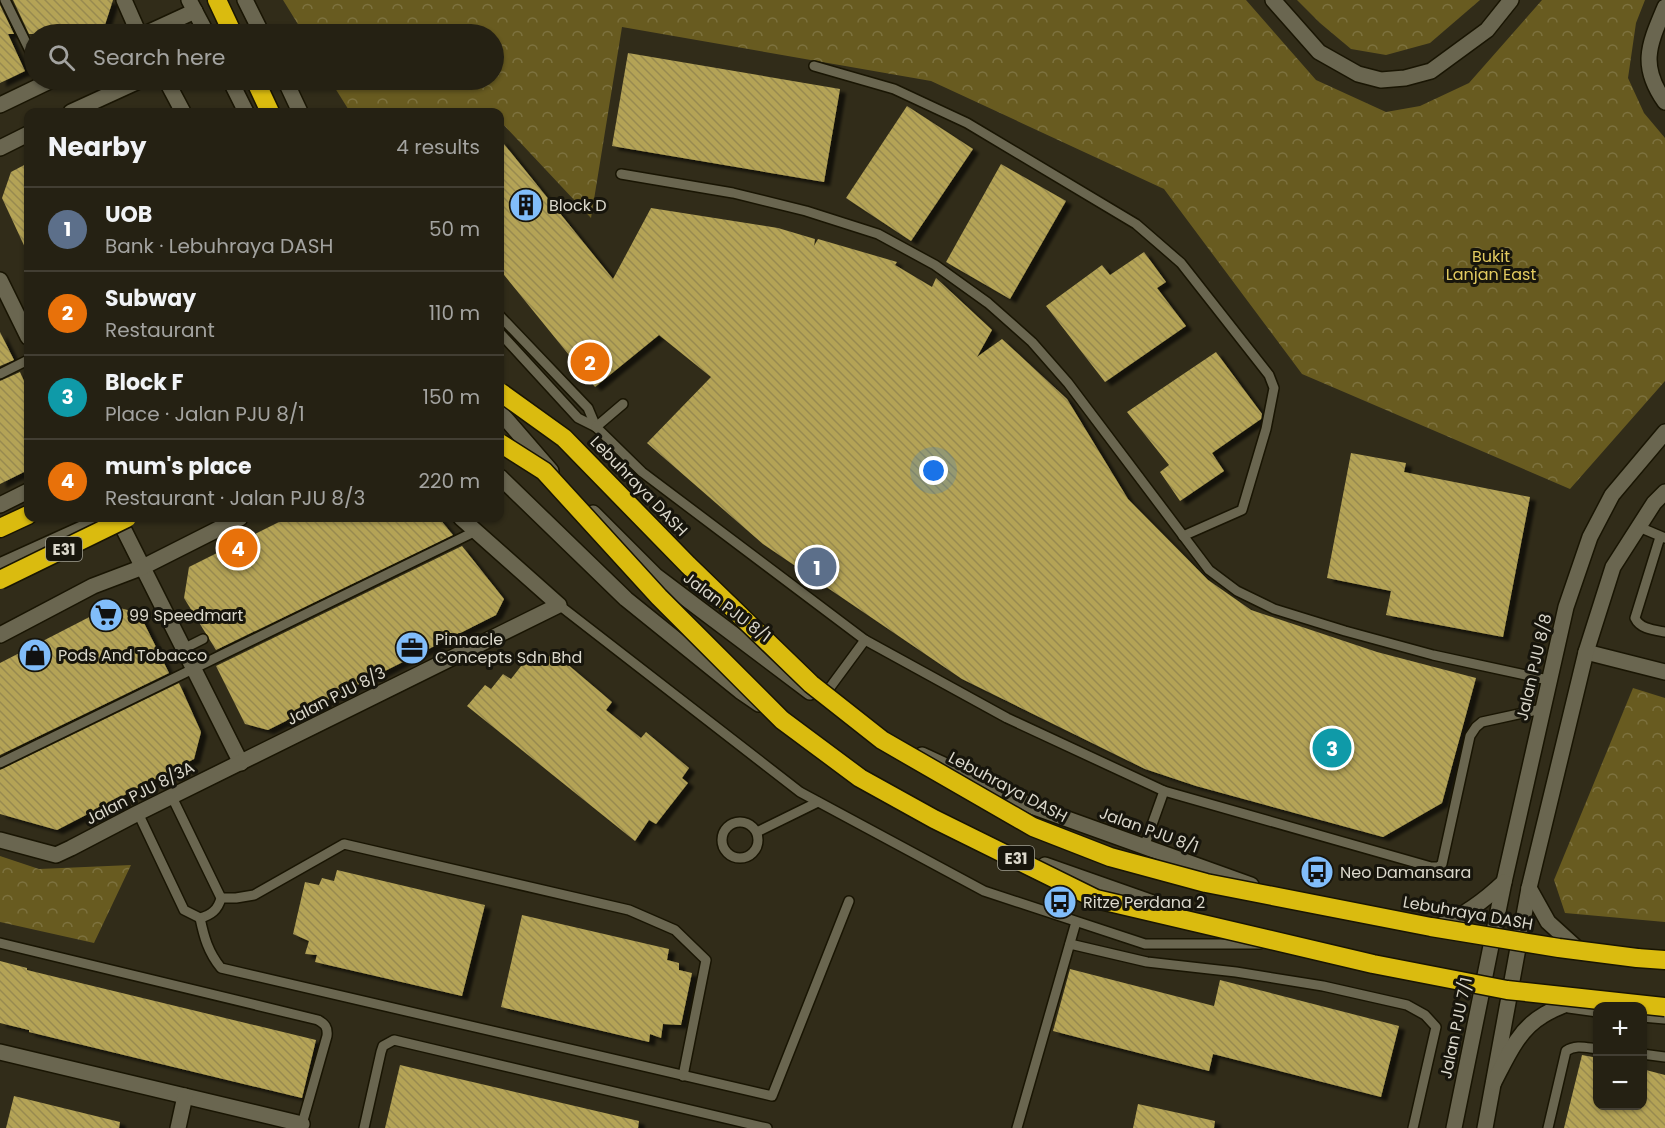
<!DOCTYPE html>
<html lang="en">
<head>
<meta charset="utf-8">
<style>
  :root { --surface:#252113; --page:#2d291c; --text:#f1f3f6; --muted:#a3a3a0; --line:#423e33; --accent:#81bdfa }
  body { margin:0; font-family:Poppins,sans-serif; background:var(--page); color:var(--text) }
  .controls { position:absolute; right:18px; bottom:18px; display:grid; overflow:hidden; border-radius:12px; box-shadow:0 2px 4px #0004 }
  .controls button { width:54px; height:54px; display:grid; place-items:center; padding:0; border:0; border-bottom:2px solid var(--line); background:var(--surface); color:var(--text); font:30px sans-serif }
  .you { position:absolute; left:934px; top:471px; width:21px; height:21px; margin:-15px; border:4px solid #fff; border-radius:50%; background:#1a73e8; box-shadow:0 0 0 9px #1a73e833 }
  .badge { display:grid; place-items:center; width:39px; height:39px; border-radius:50%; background:var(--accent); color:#fff; font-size:20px; font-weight:700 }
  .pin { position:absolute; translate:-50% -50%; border:3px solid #fff; box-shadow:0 2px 6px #0006 }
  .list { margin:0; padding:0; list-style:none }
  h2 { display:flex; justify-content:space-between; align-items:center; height:78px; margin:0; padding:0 24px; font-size:26px }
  h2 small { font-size:20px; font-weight:400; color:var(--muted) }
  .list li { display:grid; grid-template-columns:39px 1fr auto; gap:18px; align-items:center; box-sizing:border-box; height:84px; padding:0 24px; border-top:2px solid var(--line) }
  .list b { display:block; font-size:22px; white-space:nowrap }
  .list p { margin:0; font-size:20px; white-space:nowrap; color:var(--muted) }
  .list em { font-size:20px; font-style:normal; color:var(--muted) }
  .icon { flex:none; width:33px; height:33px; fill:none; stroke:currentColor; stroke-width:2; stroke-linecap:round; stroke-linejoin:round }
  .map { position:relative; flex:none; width:1665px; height:1128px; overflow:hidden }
  .search { position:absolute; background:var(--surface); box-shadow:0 2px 4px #0004; left:24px; top:24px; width:480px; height:66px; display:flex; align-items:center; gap:15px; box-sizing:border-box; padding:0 21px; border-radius:33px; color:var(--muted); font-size:22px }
  .panel { position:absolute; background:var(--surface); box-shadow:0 2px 4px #0004; left:24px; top:108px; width:480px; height:414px; border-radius:12px }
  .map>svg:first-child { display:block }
  .forest { fill:url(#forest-crowns) }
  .building { fill:url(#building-back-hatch); filter:url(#shadow) }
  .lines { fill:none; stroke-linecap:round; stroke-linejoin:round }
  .service-casing { stroke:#191503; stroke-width:12 }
  .minor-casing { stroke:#191503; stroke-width:18 }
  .tertiary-casing { stroke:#191503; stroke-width:18 }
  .secondary-casing { stroke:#191503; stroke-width:18 }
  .motorway-casing { stroke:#191503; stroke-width:21 }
  .service { stroke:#6a6650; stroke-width:9 }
  .minor { stroke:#6a6650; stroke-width:15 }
  .tertiary { stroke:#6a6650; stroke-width:15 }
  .secondary { stroke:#6a6650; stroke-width:15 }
  .motorway { stroke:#dabb0f; stroke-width:18 }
  .motorway-bridge-casing { stroke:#191503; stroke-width:21; stroke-linecap:butt }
  .motorway-bridge { stroke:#dabb0f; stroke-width:18 }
  .labels { text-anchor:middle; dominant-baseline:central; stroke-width:6; stroke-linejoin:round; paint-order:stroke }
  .shield { fill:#17150c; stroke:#a09e92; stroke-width:1.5 }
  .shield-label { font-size:15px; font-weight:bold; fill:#dbd8cc }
  .poi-label { font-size:16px; fill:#dbd8cc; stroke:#17150c; text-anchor:start }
  .park-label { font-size:16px; fill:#e3cb60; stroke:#17150c }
  .street-label { font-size:16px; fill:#dbd8cc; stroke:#17150c }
</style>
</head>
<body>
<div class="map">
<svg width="1665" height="1128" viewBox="0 0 1665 1128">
  <defs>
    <pattern id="forest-crowns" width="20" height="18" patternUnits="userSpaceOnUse" patternTransform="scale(1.5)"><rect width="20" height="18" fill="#685b20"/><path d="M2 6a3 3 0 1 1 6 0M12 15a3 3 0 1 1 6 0" fill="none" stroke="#7d723f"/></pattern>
    <pattern id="building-back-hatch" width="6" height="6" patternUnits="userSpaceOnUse" patternTransform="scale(1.5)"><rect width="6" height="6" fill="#b4a356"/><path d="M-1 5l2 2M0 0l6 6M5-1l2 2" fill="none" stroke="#988a50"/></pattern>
    <filter id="shadow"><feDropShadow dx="6" dy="4" stdDeviation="1.5" flood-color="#0009"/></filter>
  </defs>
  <rect width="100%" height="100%" fill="#312c19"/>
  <g class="forest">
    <polygon points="283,0 1246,0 1316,80 1386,112 1420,106 1469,83 1542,0 1645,0 1636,23 1628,78 1644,113 1665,138 1665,381 1570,489 1302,374 1164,189 931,81 622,27 591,218 500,121 500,112 492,112 489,110 485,112 350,112 330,80 494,80 494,34 304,34"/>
    <polygon points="1297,0 1480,0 1430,43 1386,55 1351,49 1320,23"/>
    <polygon points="1633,688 1665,698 1665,922 1565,913 1554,880"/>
    <polygon points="0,856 39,869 131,865 94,943 0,922"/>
  </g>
  <g class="building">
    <polygon points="13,0 113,0 102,34 29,34"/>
    <polygon points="0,5 14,34 8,34 25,71 0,83"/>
    <polygon points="628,53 840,89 824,182 612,146"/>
    <polygon points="907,106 973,149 911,241 846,198"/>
    <polygon points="500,139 613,279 651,208 778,228 815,239 814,246 818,239 897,262 895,265 932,287 936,278 992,330 977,357 1002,339 1067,399 1128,499 1208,580 1251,610 1377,652 1476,678 1442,803 1383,837 1196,786 1145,769 962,679 763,544 647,443 711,377 659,335 595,387 500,270"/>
    <polygon points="28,163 28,254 2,198 11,172"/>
    <polygon points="1001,164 1066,201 1010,299 946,262"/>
    <polygon points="1144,252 1166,282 1157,288 1186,326 1105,382 1046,306 1102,265 1110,275"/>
    <polygon points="0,332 14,360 0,366"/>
    <polygon points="1216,352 1262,414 1261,419 1212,453 1224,471 1180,501 1160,472 1169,465 1127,412"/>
    <polygon points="20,372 28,390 28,470 0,484 0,381"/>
    <polygon points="1351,453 1406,463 1404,472 1530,497 1503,637 1386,615 1391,591 1327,578"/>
    <polygon points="287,518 439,518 453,535 216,650 184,598 189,567"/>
    <polygon points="462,546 504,599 496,615 268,730 245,724 216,666"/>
    <polygon points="116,607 139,613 169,673 0,755 0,663 103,610"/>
    <polygon points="532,652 545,662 553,652 612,702 606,710 641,738 646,732 689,768 682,778 688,783 656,824 649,820 635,841 467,706 485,685 491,689 503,674 511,679"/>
    <polygon points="179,683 201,732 194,759 57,830 0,814 0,770"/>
    <polygon points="337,870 485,905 462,996 315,962 317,955 305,954 309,941 293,934 305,882 319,885 322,878 334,881"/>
    <polygon points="522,915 669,949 667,960 679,963 679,970 692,973 681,1025 663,1024 661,1038 650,1034 649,1042 501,1007"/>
    <polygon points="0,961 27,968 27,970 316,1040 302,1098 29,1032 29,1030 0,1023"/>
    <polygon points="1070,969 1214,1006 1220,980 1399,1026 1381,1097 1213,1054 1209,1071 1053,1031"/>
    <polygon points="1582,1055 1598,1058 1598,1106 1642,1106 1642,1069 1665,1075 1665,1128 1564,1128"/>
    <polygon points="400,1065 639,1121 638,1128 385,1128"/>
    <polygon points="14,1096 120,1122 119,1128 6,1128"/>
    <polygon points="1138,1104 1215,1121 1214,1128 1133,1128"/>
  </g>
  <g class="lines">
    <g class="service-casing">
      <g id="service">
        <polyline points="5,0 34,59"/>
        <polyline points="814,66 894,89 967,123 1136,224 1181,263 1269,375 1274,388 1266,429 1242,510 1183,536"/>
        <polyline points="621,174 733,193 806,211 878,234 935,265 988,303 1032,342 1068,383 1209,570 1237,591 1274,609 1345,631 1433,655 1548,680"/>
        <polyline points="500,316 588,408 596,427"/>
        <polyline points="500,333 578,418 596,427 642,472 865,640 1007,718 1164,791 1431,867 1438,867 1442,864 1470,736 1476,727 1482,722 1542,709"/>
        <polyline points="0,374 28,360"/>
        <polyline points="596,427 623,404"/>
        <polyline points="1639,527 1665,538"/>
        <path d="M1660 537 1635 618C1640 629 1654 630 1665 632"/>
        <polyline points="559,605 800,792 984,891 1145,944 1260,944"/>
        <polyline points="183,649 203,639"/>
        <polyline points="823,697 865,640"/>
        <polyline points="0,763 476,531"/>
        <path d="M138 813 184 910 200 918C211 915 218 910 221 898L172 797"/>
        <circle cx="740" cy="840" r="18"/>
        <polyline points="757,832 818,802"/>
        <polyline points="1144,847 1164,791"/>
        <polyline points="221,898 236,898 254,895 344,844 629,910 675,930 706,960 683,1076"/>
        <path d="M200 918C204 937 208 952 221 968L772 1096 849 901"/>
        <path d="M0 943 318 1020C325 1024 328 1027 327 1036L302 1124"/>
        <polyline points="1070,944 1147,962 1236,972 1323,986 1407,1005 1425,1015 1436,1027 1413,1128"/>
        <polyline points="1642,1054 1665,1057"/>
        <polyline points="364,1128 381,1052 383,1046 394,1040 767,1128"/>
        <polyline points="1017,1128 1076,922"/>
        <path d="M1548 1128 1566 1051C1576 1044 1587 1048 1598 1049"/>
      </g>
    </g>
    <g class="minor-casing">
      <g id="minor">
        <polyline points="124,0 139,34"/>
        <polyline points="1273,0 1319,52 1358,74 1381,80 1405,78 1431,71 1487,30 1511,0"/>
        <path d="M1665 7C1649 45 1639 65 1665 102"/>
        <polyline points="145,34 195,11"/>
        <polyline points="166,80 183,112"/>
        <polyline points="0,105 52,80"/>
        <polyline points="71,112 141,80"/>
        <polyline points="0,148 28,134"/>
        <polyline points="0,280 28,337"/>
        <polyline points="0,505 28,491"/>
        <polyline points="118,518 241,763"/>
        <polyline points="0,566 106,518"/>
        <polyline points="0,635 93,586 143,567 240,518"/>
        <polyline points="1586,652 1665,672"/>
        <polyline points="0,840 56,855 71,848 138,813 559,605 461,518"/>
        <polyline points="0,1052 302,1124"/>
        <polyline points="178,1128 185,1096"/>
      </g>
    </g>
    <g class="tertiary-casing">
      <g id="tertiary">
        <polyline points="1454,1128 1504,882 1566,607 1590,537 1612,495 1665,432"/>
        <polyline points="1485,1128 1529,888 1586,652 1613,567 1654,503 1665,492"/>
      </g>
    </g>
    <g class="secondary-casing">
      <g id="secondary">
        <polyline points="189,0 207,34"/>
        <polyline points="245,0 262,34"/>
        <polyline points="230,80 246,112"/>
        <polyline points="285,80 300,112"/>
        <polyline points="500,412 551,471"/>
        <polyline points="500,477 626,599 740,691 759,704"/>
        <polyline points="593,513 656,576 810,692"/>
        <polyline points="922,755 1034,807 1251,885"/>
        <polyline points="1045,865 1173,910"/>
        <polyline points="1529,888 1548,922 1581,952"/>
        <path d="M1441 925C1465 915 1484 901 1504 882"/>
        <polyline points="1569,1005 1598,1009"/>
        <polyline points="1642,1014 1665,1016"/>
        <path d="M1494 1082C1506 1059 1518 1030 1542 1016 1549 1011 1557 1008 1564 1005"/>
      </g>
    </g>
    <g class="motorway-casing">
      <g id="motorway">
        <polyline points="217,0 233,34"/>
        <polyline points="255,80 270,112"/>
        <polyline points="0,528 28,515"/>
        <polyline points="1637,958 1665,960"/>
      </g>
    </g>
    <use href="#service" class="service"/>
    <use href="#minor" class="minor"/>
    <use href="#tertiary" class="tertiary"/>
    <use href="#secondary" class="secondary"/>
    <use href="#motorway" class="motorway"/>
    <g class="motorway-bridge-casing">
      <g id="motorway-bridge">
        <polyline points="500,392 564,438 688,565 811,684 882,740 1033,827 1110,857 1206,883 1431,927 1559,948 1637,958"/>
        <polyline points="500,443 544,471 659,597 782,720 860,778 934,819 1096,899 1373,964 1507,990 1665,1007"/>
        <polyline points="0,580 127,518"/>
      </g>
    </g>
    <use href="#motorway-bridge" class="motorway-bridge"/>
  </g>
  <defs>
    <g id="building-disc" transform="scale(1.725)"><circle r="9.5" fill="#81bdfa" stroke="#17150c"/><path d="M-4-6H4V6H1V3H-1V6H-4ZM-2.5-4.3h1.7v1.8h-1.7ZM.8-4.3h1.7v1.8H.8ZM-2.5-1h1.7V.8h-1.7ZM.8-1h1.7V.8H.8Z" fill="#111"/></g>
    <g id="supermarket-disc" transform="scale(1.725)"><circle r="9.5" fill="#81bdfa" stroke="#17150c"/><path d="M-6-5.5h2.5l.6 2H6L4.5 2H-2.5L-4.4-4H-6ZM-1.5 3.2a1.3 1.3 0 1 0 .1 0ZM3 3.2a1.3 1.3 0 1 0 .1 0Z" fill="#111"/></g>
    <g id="office-disc" transform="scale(1.725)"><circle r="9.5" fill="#81bdfa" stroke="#17150c"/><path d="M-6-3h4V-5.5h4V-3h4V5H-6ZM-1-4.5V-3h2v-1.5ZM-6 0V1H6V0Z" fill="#111"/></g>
    <g id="shop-disc" transform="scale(1.725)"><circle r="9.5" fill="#81bdfa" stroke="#17150c"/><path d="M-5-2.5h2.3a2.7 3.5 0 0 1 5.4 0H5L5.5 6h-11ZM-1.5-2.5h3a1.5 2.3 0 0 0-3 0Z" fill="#111"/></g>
    <g id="bus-disc" transform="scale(1.725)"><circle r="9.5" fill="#81bdfa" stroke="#17150c"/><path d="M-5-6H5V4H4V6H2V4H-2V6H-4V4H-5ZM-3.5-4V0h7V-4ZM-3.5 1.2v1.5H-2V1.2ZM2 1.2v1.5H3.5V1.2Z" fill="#111"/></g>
  </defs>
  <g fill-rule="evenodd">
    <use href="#building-disc" x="526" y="205"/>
    <use href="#supermarket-disc" x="106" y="615"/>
    <use href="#office-disc" x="412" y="648"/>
    <use href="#shop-disc" x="35" y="655"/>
    <use href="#bus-disc" x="1317" y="872"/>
    <use href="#bus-disc" x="1060" y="902"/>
  </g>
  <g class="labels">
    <g class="shield">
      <rect x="46" y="537" width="36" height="24" rx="4.5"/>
      <rect x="998" y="846" width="36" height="24" rx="4.5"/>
    </g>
    <g class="shield-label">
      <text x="64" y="549">E31</text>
      <text x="1016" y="858">E31</text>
    </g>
    <g class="poi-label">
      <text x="549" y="205">Block D</text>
      <text x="129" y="615">99 Speedmart</text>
      <text x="435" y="639">Pinnacle<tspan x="435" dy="18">Concepts Sdn Bhd</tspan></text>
      <text x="58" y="655">Pods And Tobacco</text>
      <text x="1340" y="872">Neo Damansara</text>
      <text x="1083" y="902">Ritze Perdana 2</text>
    </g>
    <g class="park-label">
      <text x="1491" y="256">Bukit<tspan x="1491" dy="18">Lanjan East</tspan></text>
    </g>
    <g class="street-label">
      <text transform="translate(639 486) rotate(46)">Lebuhraya DASH</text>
      <text transform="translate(727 607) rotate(37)">Jalan PJU 8/1</text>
      <text transform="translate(1534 667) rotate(-77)">Jalan PJU 8/8</text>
      <text transform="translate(336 696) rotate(-27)">Jalan PJU 8/3</text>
      <text transform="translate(1008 787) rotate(28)">Lebuhraya DASH</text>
      <text transform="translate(140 793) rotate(-27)">Jalan PJU 8/3A</text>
      <text transform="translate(1149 830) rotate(20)">Jalan PJU 8/1</text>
      <text transform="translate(1468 913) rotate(10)">Lebuhraya DASH</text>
      <text transform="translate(1456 1028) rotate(-78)">Jalan PJU 7/1</text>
    </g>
  </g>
</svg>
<div class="controls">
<button>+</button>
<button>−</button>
</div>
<div class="you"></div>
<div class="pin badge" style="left:817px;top:567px;background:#5c6f8a">1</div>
<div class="pin badge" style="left:590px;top:362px;background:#e8710a">2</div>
<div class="pin badge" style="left:1332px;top:748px;background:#0f9aa8">3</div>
<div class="pin badge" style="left:238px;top:548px;background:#e8710a">4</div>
<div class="search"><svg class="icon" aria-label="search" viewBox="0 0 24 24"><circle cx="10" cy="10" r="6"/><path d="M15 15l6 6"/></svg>Search here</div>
<section class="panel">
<h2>Nearby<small>4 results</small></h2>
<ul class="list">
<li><span class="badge" style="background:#5c6f8a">1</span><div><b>UOB</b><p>Bank · Lebuhraya DASH</p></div><em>50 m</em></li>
<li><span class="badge" style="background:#e8710a">2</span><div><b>Subway</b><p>Restaurant</p></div><em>110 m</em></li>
<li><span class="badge" style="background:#0f9aa8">3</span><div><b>Block F</b><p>Place · Jalan PJU 8/1</p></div><em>150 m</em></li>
<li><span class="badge" style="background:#e8710a">4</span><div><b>mum's place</b><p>Restaurant · Jalan PJU 8/3</p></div><em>220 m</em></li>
</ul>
</section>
</div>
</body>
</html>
